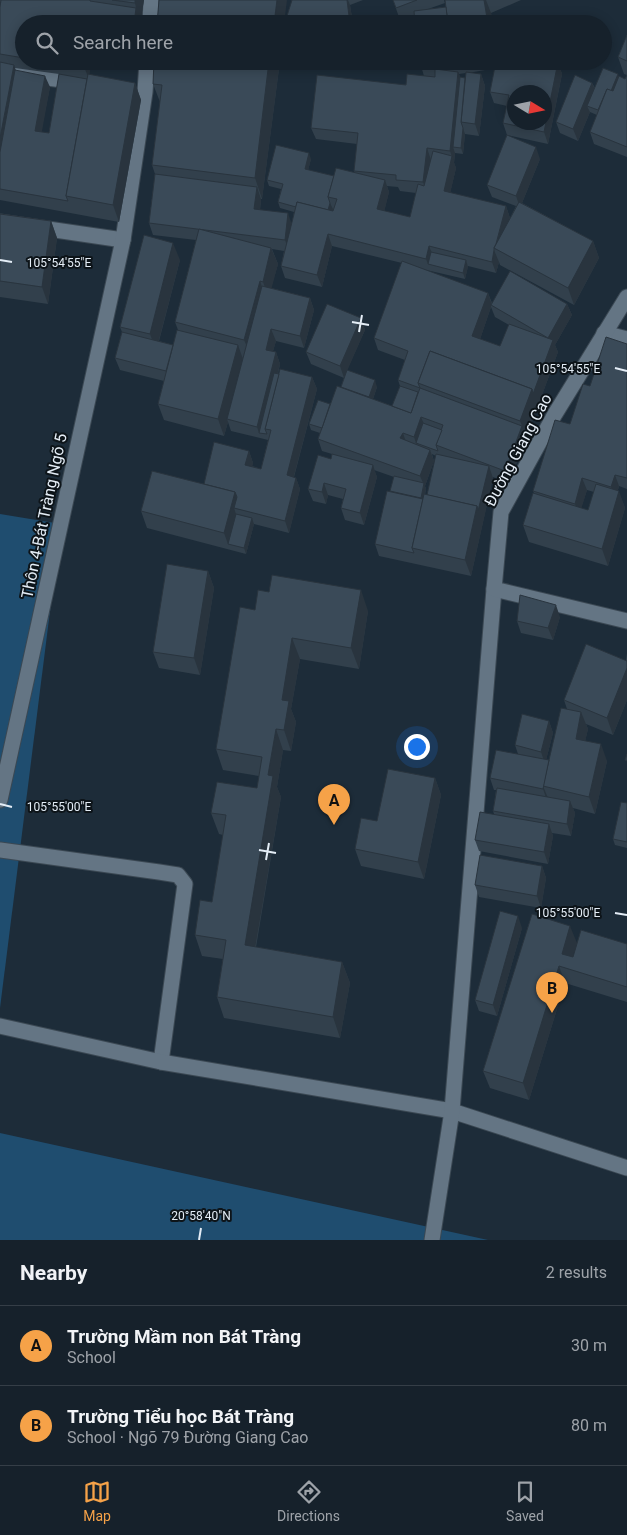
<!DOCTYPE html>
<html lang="en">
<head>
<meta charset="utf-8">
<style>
  :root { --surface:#16212b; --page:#232e37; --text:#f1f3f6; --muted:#9ea3a9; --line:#353e47; --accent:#f6a248 }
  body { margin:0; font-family:Roboto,sans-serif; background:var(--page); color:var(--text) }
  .compass { position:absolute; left:507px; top:85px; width:45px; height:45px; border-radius:50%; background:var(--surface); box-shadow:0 2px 12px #0003; rotate:100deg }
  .you { position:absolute; left:416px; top:746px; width:18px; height:18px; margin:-12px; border:4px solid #fff; border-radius:50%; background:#1a73e8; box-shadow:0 0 0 8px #1a73e833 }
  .badge { display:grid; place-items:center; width:32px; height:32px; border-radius:50%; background:var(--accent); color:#111; font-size:16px; font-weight:700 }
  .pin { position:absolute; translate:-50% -41px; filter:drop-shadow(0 1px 2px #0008) }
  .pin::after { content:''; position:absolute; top:26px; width:18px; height:15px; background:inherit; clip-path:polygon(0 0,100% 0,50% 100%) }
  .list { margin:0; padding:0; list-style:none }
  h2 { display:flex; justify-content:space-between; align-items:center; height:65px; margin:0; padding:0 20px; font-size:21px }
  h2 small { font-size:16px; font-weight:400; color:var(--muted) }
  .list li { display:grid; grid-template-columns:32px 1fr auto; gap:15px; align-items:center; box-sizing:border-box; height:80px; padding:0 20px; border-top:1px solid var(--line) }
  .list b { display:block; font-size:19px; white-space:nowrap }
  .list p { margin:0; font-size:16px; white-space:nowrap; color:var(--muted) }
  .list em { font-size:16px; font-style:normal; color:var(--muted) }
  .icon { flex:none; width:28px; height:28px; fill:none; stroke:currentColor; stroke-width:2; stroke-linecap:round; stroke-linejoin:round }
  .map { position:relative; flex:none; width:627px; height:1240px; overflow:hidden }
  .search { position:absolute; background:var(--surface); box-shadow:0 2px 12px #0003; left:15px; right:15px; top:15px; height:55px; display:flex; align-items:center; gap:12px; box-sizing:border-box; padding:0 18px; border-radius:28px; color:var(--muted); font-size:19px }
  .sheet { height:225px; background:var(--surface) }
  nav { display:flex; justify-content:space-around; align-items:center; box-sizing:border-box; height:70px; border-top:1px solid var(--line); background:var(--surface); font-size:14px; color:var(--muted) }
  nav a { display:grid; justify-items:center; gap:2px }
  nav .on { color:var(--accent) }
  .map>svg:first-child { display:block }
  .green { fill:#1f4d6f }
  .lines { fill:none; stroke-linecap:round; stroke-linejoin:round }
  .minor-casing { stroke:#3b4853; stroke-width:17 }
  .tertiary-casing { stroke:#3b4853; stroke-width:17 }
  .minor { stroke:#647584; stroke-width:15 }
  .tertiary { stroke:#647584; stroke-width:15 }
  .wall { fill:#32404c; fill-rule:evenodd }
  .shaded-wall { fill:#29343e }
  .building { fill:#3a4a58; stroke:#29343e; fill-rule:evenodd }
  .ticks { fill:none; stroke:#e4edf6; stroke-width:2 }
  .labels { text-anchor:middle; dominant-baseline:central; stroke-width:4; stroke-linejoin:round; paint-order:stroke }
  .street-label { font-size:16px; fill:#e4edf6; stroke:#0d1419 }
  .ticks-label { font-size:12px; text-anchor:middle; fill:#e4edf6; stroke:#0d1419; stroke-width:4; stroke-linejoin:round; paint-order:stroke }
</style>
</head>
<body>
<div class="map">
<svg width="627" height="1240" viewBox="0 0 627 1240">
  <rect width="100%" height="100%" fill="#1d2c39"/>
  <g class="green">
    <polygon points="0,514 61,524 0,1008"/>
    <polygon points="0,1133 488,1240 0,1240"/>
  </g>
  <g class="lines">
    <g class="minor-casing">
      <g id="minor">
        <polyline points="150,24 151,0"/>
        <polyline points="0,72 78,82"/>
        <polyline points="0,222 123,240"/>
        <polyline points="604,333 627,339"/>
        <polyline points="0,800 123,240 145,92 147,61"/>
        <polyline points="0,850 159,872 178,875 185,884 161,1062"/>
        <polyline points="0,1026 161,1062 452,1111 627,1168"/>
        <polyline points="432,1240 452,1111 494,589"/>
      </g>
    </g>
    <g class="tertiary-casing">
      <polyline id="tertiary" points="627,297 555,414 501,512 494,589 627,621"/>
    </g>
    <use href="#minor" class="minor"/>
    <use href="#tertiary" class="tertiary"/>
  </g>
  <g class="wall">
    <path d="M0 0H144L140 24H24V61H91L89 75 135 83 141 100 119 222 0 200V7L1 2H0ZM15 68 59 74 49 133 41 132 50 87 15 70Z"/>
    <polygon points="292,0 363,0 350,5 353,24"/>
    <polygon points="393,0 444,0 445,3 428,9 446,7 445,0 521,0 491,13 493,24 415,24 414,15 400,20"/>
    <polygon points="627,35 627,157 594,144 590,132 597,115 590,112 578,141 560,133 556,122 592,83 595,88 619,77 625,79 627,75 624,74 618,57"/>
    <path d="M280 61 262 199H261L260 210 292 223 294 212 280 208 278 202 281 189 269 186 267 180 311 159 308 170 334 176 354 172 357 144 316 139 311 128 424 76 421 66 420 61H484L485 70 468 73 481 74 485 86 479 136 465 134 463 154 455 153 454 163 456 168 450 193 506 206 510 218 516 206 492 197 487 185 540 159 522 203 593 241 599 258 574 305 500 265 499 262 496 273 468 266 465 279 422 269 488 293 492 303 567 304 572 315 555 345 558 352 509 483 493 477 471 576 379 556 375 544 394 477 374 470 377 477 364 525 345 520 341 508 343 499 328 495 326 504 313 501 308 489 331 459 332 454 322 451 318 439 320 433 311 430 309 424 330 404 341 387 344 378 311 364 306 352 361 318 365 330 347 370 377 387 373 399 392 406 400 386 398 380 405 360 378 350 374 338 402 263 332 246 322 287 285 278 281 266 284 251 272 249 278 264 271 288 310 298 314 310 304 348 276 341 273 351 276 352 280 364 278 374 312 377 317 389 294 477 296 478 300 489 289 533 254 524 246 554 147 528 141 511 204 484 249 451 253 463 252 466 261 469 268 440 231 431 228 422 224 436 164 420 158 404 164 381 120 370 115 358 122 332 120 327 180 260 159 341 173 345 178 330 175 322 196 240 153 235 149 223 155 174 152 165 160 102 153 84ZM466 73 465 78 460 77 459 74ZM387 186 398 187 400 191 416 193 410 217 384 211 389 192ZM491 307 495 317 509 325 500 346 480 339ZM432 454 436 456 427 495H425L426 489 425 486 434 461Z"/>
    <polygon points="558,62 562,74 548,144 507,135 503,123 507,106 494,103 490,92"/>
    <polygon points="0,214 51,221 57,238 48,304 0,297"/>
    <path d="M627 344V489L619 486 618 490 625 508 608 566 529 542 523 525 534 493 533 491 570 424 590 386ZM587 490 594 492 588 510 581 508Z"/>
    <polygon points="208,571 214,588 200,675 159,668 153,652"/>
    <polygon points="255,610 368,611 359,669 300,659 291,709 296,722 291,751 283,750 277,787 281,797 256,947 342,962 350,983 340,1038 224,1018 217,997 223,959 202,956 195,935 212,902 223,835 219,834 211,813 257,788 259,776 223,770 216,749"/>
    <polygon points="560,617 553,640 521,633 517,621"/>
    <polygon points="627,653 627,700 613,735 586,724 588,729 585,741 607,761 595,814 573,808 575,813 571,836 552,833 553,836 548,864 479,851 475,840 494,814 493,811 496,790 494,790 490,778 518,754 515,745 549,721 553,733 546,760 549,762 567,709 564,700 626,660"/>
    <polygon points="435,778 441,795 424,879 361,866 355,849 377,821"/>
    <polygon points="627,803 627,848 615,845 613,839"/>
    <polygon points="542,866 546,878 541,908 479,897 475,885"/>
    <polygon points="532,914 577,943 572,957 627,944 627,1002 565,983 529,1100 490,1088 483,1071"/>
    <polygon points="522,928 497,1016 479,1011 475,1000"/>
  </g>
  <g class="shaded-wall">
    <polygon points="135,0 144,0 140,24 134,24 136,8 135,3"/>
    <polygon points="277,0 287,0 284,24 274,24"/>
    <polygon points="347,0 348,0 350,5 353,24 350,24"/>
    <polygon points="484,0 486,0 491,13 493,24 488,24"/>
    <polygon points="85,61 91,61 89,79 84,67"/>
    <polygon points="269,61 280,61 262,199 255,178"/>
    <polygon points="481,61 484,61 485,70"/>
    <polygon points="558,62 562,74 548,144 544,132"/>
    <polygon points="14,65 20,82 0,187 0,138"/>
    <polygon points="458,72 463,83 453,147 455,153 454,163 450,151"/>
    <polygon points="481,74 485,86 479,136 475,124"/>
    <polygon points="618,74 620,81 602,112"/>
    <polygon points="45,76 50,87 40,142 35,131"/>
    <polygon points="135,83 141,100 119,222 113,205"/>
    <polygon points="592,83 597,94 587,106 590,112 578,141 573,129"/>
    <polygon points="463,128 465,134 463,154 461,148"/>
    <polygon points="536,147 540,159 520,208 516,196"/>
    <polygon points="427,148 431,160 427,194 423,182"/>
    <polygon points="309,153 311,159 307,175 305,169"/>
    <polygon points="452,156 456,168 448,203 444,191"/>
    <polygon points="385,180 389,192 382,221 377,209"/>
    <polygon points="257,187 261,199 259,221 254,209"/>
    <polygon points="330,203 333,209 330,221 327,215"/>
    <polygon points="506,206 510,218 495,249"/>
    <polygon points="288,213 292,225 289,252 285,240"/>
    <polygon points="51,221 57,238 48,304 42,287"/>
    <polygon points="328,234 332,246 322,287 317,275"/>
    <polygon points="593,241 599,258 574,305 568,288"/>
    <polygon points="173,243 180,260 156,351 150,334"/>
    <polygon points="429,246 434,258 428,264 426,259"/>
    <polygon points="271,248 278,264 269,298 263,282"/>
    <polygon points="494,250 499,262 496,273 492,262"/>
    <polygon points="466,260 468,267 465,279 463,273"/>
    <polygon points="260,281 266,298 251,356 244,340"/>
    <polygon points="488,293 492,305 491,305 491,307 477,348 472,336"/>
    <polygon points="310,298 314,310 304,348 300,336"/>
    <polygon points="567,304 572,315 555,345 558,352 509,483 505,471 522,426 520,421 548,338"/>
    <polygon points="361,318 365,330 344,378 340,366"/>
    <polygon points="271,329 276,341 270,362 266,350"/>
    <polygon points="238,345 244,362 227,419 228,422 224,436 218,419"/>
    <polygon points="276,352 280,364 262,433 259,433 257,427"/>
    <polygon points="312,377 317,389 291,487 287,475"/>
    <polygon points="375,380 377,387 370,408 367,402"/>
    <polygon points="421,417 426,429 416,443 414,437"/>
    <polygon points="403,433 407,445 400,438"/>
    <polygon points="430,450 434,461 425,486 426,489 422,509 420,503 424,485 420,476"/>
    <polygon points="249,451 253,463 250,477 245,465"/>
    <polygon points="373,465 377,477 364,525 360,513"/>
    <polygon points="489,466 493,478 471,576 465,560 477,506"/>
    <polygon points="615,475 619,486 615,499 611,487"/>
    <polygon points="296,478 300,489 289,533 285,521"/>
    <polygon points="582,478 587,490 579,516 575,504"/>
    <polygon points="324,483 328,495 326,504 322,492"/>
    <polygon points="619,491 625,508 608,566 602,549"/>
    <polygon points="235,492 241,510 234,508 238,520 228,544 224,533"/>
    <polygon points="252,518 254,524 246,554 244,548"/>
    <polygon points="208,571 214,588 200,675 194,658"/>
    <polygon points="361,590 368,611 359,669 351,648"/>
    <polygon points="556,605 560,617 553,640 548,628"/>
    <polygon points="292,638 300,659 291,709 296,722 291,751 284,730 282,700"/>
    <polygon points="627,668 627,700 613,735 607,718"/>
    <polygon points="581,712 588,729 582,755 576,739"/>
    <polygon points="549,721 553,733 545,764 541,752"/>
    <polygon points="276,729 283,750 277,787 281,797 252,966 245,945 268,775"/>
    <polygon points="601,744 607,761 595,814 589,797"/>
    <polygon points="435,778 441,795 424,879 418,862"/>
    <polygon points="543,786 548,798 547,801 543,789"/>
    <polygon points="570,801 575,813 571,836 567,824"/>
    <polygon points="549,824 553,836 548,864 544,852"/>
    <polygon points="542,866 546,878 541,908 537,896"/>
    <polygon points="518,916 522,928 497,1016 493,1005"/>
    <polygon points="570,926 577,943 569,969 562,954"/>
    <polygon points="342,962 350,983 340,1038 333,1017"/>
    <polygon points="559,966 565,983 529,1100 523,1083"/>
  </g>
  <g class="building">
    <polygon points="1,0 90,0 90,1 136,8 134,24 24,24 24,58 0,54 0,7"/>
    <polygon points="112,0 135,0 135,3"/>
    <polygon points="159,0 277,0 274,24 157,24"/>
    <polygon points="292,0 347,0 350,24 287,24 286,19"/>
    <polygon points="393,0 417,0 396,8"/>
    <polygon points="445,0 484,0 488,24 448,24"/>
    <polygon points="446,7 448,24 415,24 414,11"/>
    <polygon points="627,35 627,61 618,57"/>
    <polygon points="46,61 85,61 84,67"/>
    <polygon points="154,61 269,61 255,178 152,165 162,85 153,84"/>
    <polygon points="420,61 455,61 455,62 421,66"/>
    <path d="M496 61H552L558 62 544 132 503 123 509 95 490 92ZM514 92H544V122H514Z"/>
    <polygon points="0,62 14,65 0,138"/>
    <polygon points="603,68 618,74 611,91 607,89 598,110 587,106"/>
    <polygon points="435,69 458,72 450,151 427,148 423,182 396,180 396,175 354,171 358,133 311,128 317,75 406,85 407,74 435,77"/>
    <polygon points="15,70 45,76 35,131 49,133 59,74 87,79 66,196 68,201 0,189 0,152"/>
    <polygon points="466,72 481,74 475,124 461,122"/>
    <polygon points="88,74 135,83 113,205 66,196"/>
    <polygon points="575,75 592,83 573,129 556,122"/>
    <polygon points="627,75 627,147 590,132 607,89 613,91 619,76 625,79"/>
    <polygon points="460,77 465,78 461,122 463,128 461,148 453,147"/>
    <polygon points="507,135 536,147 516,196 487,185"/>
    <polygon points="276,145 309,153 305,169 334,176 328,197 330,203 328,210 297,202 296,207 278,202 283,184 267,180"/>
    <polygon points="433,151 452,156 444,191 506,206 496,244 494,248 494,250 492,262 429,246 426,259 328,234 317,275 281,266 297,202 333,211 337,199 328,197 336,168 385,180 377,209 410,217 418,184 424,186"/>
    <polygon points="155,174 257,187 254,209 288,213 285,240 149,223"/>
    <polygon points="519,202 593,241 568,288 494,248"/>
    <polygon points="0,214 51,221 42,287 0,281"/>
    <polygon points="199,229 271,248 263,282 260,281 244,340 175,322"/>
    <polygon points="144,235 173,243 150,334 120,327"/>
    <polygon points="431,252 466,260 463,273 428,264"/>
    <polygon points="402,261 488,293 472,336 500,346 509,324 553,340 533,394 532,389 430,351 418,383 420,388 398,380 408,351 374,338"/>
    <polygon points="510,271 567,304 548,338 491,305"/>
    <polygon points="262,286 310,298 300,336 271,329 266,350 276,352 257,427 227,419"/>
    <polygon points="327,304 361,318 340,366 306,352"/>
    <polygon points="177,330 238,345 218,419 158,404"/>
    <polygon points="122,332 173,345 166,371 115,358"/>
    <polygon points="606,337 627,344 627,478 615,475 611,487 582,478 575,504 533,491 555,420 570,424 583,384 590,386"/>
    <polygon points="430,351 532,389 520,421 418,383"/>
    <polygon points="280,369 312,377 287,475 296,478 285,521 234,508 237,497 235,492 204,484 214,442 249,451 245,465 261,469 271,430 265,429"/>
    <polygon points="347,370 375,380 369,397 341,387"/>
    <polygon points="274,373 279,374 265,429 267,434 259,433"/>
    <polygon points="337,386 411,413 420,388 522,426 505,471 436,445 443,425 421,417 414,437 403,433 400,438 430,450 420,476 318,439"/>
    <polygon points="400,386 418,392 411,413 392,406"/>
    <polygon points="318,400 330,404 322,428 309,424"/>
    <polygon points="423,423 442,430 436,445 438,451 416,443"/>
    <polygon points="332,454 373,465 360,513 341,508 346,489 324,483 322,492 308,489 318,455 331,459"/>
    <polygon points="436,454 489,466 478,511 477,506 427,495"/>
    <polygon points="152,471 235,492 224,533 141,511"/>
    <polygon points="394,476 424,483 421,498 390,491"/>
    <polygon points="596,484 619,491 602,549 523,525 533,493 588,510"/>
    <polygon points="387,491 423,499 412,548 414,553 375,544"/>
    <polygon points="424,494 477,506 465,560 412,548"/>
    <polygon points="236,514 252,518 244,548 228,544"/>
    <polygon points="167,564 208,571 194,658 153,652"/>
    <polygon points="272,575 361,590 351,648 292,638 282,700 289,701 284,730 276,729 268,775 273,776 245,945 342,962 333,1017 217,997 226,940 195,935 200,900 212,902 226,815 211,813 217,782 257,788 262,757 216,749 240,607 255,610 258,590 269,592"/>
    <polygon points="520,595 556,605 548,628 517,621"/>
    <polygon points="586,644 627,661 627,668 607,718 564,700"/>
    <polygon points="561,708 581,712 576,739 601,744 589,797 543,786"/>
    <polygon points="522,714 549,721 541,752 515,745"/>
    <polygon points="496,750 549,760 543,789 490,778"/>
    <polygon points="627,754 627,761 625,760"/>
    <polygon points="388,769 435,778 418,862 355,849 361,818 377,821"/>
    <polygon points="497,788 570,801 567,824 493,811"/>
    <polygon points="621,802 627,803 627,842 613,839"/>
    <polygon points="480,812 549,824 544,852 475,840"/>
    <polygon points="480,855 542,866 537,896 475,885"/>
    <polygon points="500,911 518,916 493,1005 475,1000"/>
    <polygon points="532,914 570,926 562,954 573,957 581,930 627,944 627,987 559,966 523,1083 483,1071"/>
  </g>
  <path class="ticks" d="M0 260 12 262M352 322 369 325M359 332 362 315M615 368 627 371M0 804 12 807M259 850 276 853M266 860 269 843M615 913 627 915M199 1240 201 1228"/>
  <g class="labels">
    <g class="street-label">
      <text transform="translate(518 450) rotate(-62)">Đường Giang Cao</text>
      <text transform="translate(44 516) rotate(-78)">Thôn 4-Bát Tràng Ngõ 5</text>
    </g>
  </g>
  <g class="ticks-label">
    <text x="59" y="267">105°54'55"E</text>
    <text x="568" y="373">105°54'55"E</text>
    <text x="59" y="811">105°55'00"E</text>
    <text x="568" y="917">105°55'00"E</text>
    <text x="201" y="1220">20°58'40"N</text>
  </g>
</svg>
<svg class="compass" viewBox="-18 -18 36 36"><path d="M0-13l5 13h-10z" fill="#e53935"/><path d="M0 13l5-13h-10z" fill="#9ea3a9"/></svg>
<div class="you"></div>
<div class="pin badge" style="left:334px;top:825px">A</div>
<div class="pin badge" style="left:552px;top:1013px">B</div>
<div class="search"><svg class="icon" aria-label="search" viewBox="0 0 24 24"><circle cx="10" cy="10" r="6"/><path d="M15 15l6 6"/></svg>Search here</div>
</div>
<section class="sheet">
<h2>Nearby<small>2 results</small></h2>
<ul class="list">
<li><span class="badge">A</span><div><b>Trường Mầm non Bát Tràng</b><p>School</p></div><em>30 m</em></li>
<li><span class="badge">B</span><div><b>Trường Tiểu học Bát Tràng</b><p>School · Ngõ 79 Đường Giang Cao</p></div><em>80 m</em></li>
</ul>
</section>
<nav>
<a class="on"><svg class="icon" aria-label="map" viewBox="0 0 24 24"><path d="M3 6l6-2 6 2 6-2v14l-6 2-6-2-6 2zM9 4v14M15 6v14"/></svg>Map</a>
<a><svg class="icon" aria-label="directions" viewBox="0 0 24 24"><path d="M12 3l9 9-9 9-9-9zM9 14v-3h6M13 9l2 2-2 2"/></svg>Directions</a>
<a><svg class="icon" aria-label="saved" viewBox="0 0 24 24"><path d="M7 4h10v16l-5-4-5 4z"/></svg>Saved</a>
</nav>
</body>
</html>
